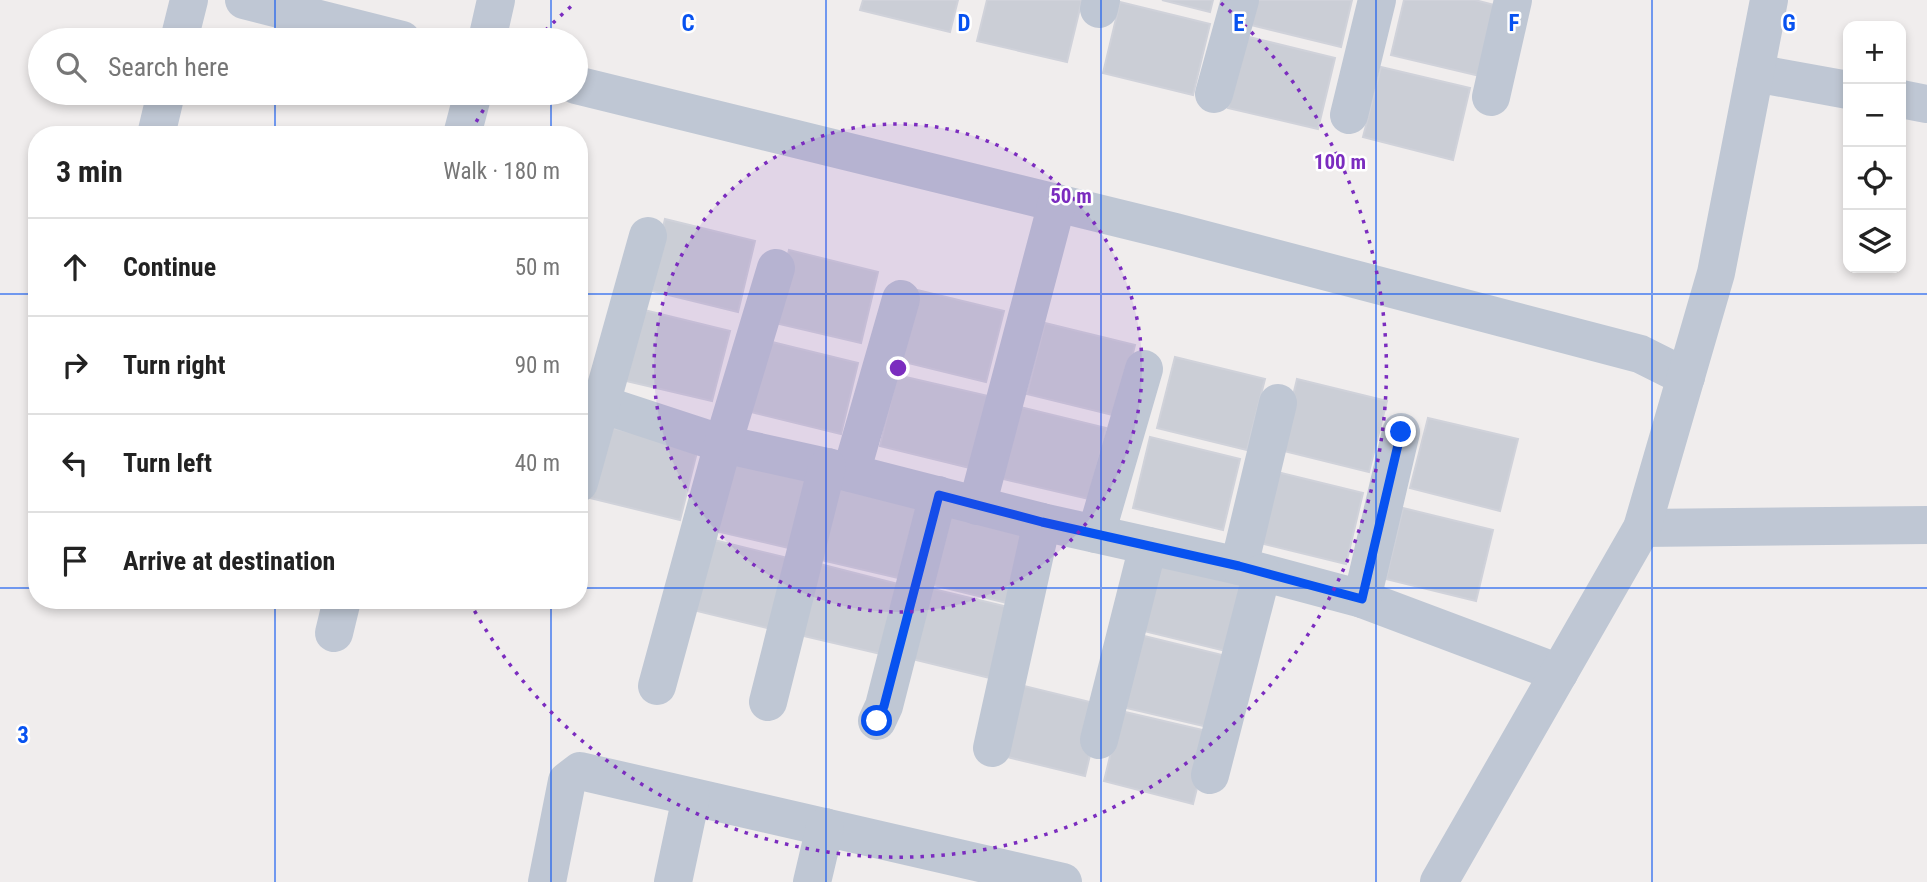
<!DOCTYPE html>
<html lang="en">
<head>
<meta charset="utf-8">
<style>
  :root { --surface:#fff; --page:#f2f2f2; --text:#222; --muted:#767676; --line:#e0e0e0 }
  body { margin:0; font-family:"Roboto Condensed",sans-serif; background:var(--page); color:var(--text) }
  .controls { position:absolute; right:21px; top:21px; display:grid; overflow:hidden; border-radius:14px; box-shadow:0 4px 10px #0003 }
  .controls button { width:63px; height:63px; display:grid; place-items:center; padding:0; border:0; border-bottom:2px solid var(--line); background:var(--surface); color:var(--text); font:35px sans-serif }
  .stop { position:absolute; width:21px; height:21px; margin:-16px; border:5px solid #0752f0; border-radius:50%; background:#fff }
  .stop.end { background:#0752f0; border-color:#fff; box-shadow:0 2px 7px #0008 }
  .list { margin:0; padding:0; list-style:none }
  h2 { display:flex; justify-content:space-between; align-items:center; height:91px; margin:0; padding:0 28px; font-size:30px }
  h2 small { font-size:23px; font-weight:400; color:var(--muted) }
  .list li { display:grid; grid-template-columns:46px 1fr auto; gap:21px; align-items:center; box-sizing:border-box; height:98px; padding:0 28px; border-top:2px solid var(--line) }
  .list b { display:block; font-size:26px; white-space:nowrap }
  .list em { font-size:23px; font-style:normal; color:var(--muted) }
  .icon { flex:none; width:38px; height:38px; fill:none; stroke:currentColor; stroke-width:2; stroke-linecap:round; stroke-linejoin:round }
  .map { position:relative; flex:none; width:1927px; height:882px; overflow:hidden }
  .search { position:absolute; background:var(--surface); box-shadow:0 4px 10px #0003; left:28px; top:28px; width:560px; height:77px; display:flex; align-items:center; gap:18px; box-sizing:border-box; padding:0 24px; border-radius:38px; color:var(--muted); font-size:26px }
  .panel { position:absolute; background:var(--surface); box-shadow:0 4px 10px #0003; left:28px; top:126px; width:560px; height:483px; border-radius:28px }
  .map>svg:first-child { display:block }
  .building { fill:#cbced6; stroke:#d0d2da; stroke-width:2 }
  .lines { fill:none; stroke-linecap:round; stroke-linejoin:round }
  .minor { stroke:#bfc7d4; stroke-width:38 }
  .route { stroke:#0752f0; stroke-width:9 }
  .grid { fill:none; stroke:#0752f0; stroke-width:2; stroke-opacity:0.55 }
  .ring { fill:none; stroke:#7b2cbf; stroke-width:3.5; stroke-dasharray:3.5 7 }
  .grid-label { font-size:23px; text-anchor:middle; font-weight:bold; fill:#0752f0; stroke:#fff; stroke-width:5; stroke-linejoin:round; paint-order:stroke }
  .centre { fill:#7b2cbf; stroke:#fff; stroke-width:3.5 }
  .ring-label { font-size:21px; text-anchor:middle; font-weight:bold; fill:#7b2cbf; stroke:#fff; stroke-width:5; stroke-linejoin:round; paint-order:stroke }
</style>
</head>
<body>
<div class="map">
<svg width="1927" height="882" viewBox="0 0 1927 882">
  <rect width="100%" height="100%" fill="#f0eded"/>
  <g class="building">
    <polygon points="863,0 958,0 950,32 860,10"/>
    <polygon points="987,0 1082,0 1067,62 977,41"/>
    <polygon points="1162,0 1213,0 1210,12"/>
    <polygon points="1257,0 1352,0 1341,47 1251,25"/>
    <polygon points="1404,0 1475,0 1498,6 1480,76 1391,55"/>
    <polygon points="1120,2 1210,24 1193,95 1103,73"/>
    <polygon points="1245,36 1335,58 1318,129 1228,108"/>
    <polygon points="1381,67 1470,88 1453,160 1363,137"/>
    <polygon points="665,219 755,241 738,312 648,290"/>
    <polygon points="789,250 878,272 861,343 771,322"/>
    <polygon points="913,289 1004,311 986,382 896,360"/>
    <polygon points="640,309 730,331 712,401 622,380"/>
    <polygon points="1045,323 1135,345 1117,416 1027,394"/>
    <polygon points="768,341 858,363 841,434 751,412"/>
    <polygon points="1175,357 1265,379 1247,450 1157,428"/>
    <polygon points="897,375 988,396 970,468 880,446"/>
    <polygon points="1297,379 1387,401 1369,472 1280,450"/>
    <polygon points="1016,406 1106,428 1089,499 999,478"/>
    <polygon points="1428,418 1518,439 1500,511 1410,488"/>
    <polygon points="608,427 698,448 680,520 590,498"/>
    <polygon points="1150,437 1240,459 1223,530 1133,508"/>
    <polygon points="721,456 810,479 793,549 703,528"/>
    <polygon points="1273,471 1363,493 1346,564 1256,542"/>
    <polygon points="835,487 925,509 907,580 817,559"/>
    <polygon points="1403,508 1493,530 1476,601 1386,579"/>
    <polygon points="946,513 1037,535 1019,606 929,584"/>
    <polygon points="706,538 796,560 779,631 689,609"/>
    <polygon points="1158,559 1248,581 1230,652 1140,630"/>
    <polygon points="808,561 898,584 881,654 791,633"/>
    <polygon points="921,586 1012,608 994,679 904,657"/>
    <polygon points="1136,634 1226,656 1208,727 1118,706"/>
    <polygon points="1012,683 1102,705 1085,776 995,754"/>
    <polygon points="1121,711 1211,732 1193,804 1104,781"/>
  </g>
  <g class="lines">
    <g class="minor">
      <polyline points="244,0 402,40"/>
      <polyline points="1099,9 1101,0"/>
      <polyline points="179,40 189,0"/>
      <polyline points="487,40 496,0"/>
      <polyline points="1755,73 1848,90"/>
      <polyline points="576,85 1175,232 1640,354 1686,377"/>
      <polyline points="1214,94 1240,0"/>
      <polyline points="1491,97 1513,0"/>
      <polyline points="1901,99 1927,104"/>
      <polyline points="1349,115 1377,0"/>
      <polyline points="156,135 166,93"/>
      <polyline points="462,135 473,93"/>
      <polyline points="601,404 723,444 827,467 1042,522 1239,566 1362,599 1559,673"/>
      <polyline points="851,473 901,299"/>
      <polyline points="579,483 648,236"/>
      <polyline points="977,506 1057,203"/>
      <polyline points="1642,528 1927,525"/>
      <polyline points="1096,534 1144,369"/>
      <polyline points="1239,566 1278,403"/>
      <polyline points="1362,599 1401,432"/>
      <polyline points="334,633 342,600"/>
      <polyline points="657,686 723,444 776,268"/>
      <polyline points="768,702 827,467"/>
      <polyline points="877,721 884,706 938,495"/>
      <polyline points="1099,740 1148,546"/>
      <polyline points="992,748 1042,522"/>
      <polyline points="1210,775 1262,573"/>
      <polyline points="547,882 567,781 580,771 1063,882"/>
      <polyline points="673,882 691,797"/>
      <polyline points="812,882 825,827"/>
      <polyline points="1439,882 1642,528 1716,273 1769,0"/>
    </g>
  </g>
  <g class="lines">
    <polyline class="route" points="877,721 884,706 939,495 1042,522 1239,566 1362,599 1401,432"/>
  </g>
  <path class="grid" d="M275 0V40M551 0V40M826 0V882M1101 0V882M1376 0V882M1652 0V882M275 93V135M551 93V135M0 294H37M579 294H1927M0 588H37M579 588H1927M275 600V882M551 600V882"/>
  <circle cx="898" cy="368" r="244" fill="#7b2cbf" fill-opacity=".12"/>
  <g class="ring">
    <circle cx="898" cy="368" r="244"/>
    <path d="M471 131A488 488 0 0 1 493 95M538 38A488 488 0 0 1 575 3M1221 3A488 488 0 1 1 469 601"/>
  </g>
  <g class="grid-label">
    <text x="688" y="31">C</text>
    <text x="964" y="31">D</text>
    <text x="1239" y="31">E</text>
    <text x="1514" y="31">F</text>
    <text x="1789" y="31">G</text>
    <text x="23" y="743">3</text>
  </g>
  <circle cx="898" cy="368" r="10" class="centre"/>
  <g class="ring-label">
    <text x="1340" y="169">100 m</text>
    <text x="1071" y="203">50 m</text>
  </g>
</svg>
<div class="controls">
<button>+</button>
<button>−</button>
<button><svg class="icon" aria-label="locate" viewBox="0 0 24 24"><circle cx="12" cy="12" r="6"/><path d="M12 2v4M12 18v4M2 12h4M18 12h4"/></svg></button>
<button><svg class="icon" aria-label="layers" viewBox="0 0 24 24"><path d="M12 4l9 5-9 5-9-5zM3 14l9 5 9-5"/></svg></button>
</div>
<div class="stop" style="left:877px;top:721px"></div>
<div class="stop end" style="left:1401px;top:432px"></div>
<div class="search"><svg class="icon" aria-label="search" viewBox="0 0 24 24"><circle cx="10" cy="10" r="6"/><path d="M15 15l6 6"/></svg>Search here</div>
<section class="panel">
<h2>3 min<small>Walk · 180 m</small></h2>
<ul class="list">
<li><svg class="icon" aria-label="ahead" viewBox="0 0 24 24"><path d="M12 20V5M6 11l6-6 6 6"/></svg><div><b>Continue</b></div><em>50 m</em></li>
<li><svg class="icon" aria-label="right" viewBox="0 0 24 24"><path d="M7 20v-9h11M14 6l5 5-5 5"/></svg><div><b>Turn right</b></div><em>90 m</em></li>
<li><svg class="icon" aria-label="left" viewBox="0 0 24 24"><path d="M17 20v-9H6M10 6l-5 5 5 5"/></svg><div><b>Turn left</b></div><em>40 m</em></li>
<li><svg class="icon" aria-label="arrive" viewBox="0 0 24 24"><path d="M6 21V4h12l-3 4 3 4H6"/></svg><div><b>Arrive at destination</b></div></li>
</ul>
</section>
</div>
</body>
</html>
